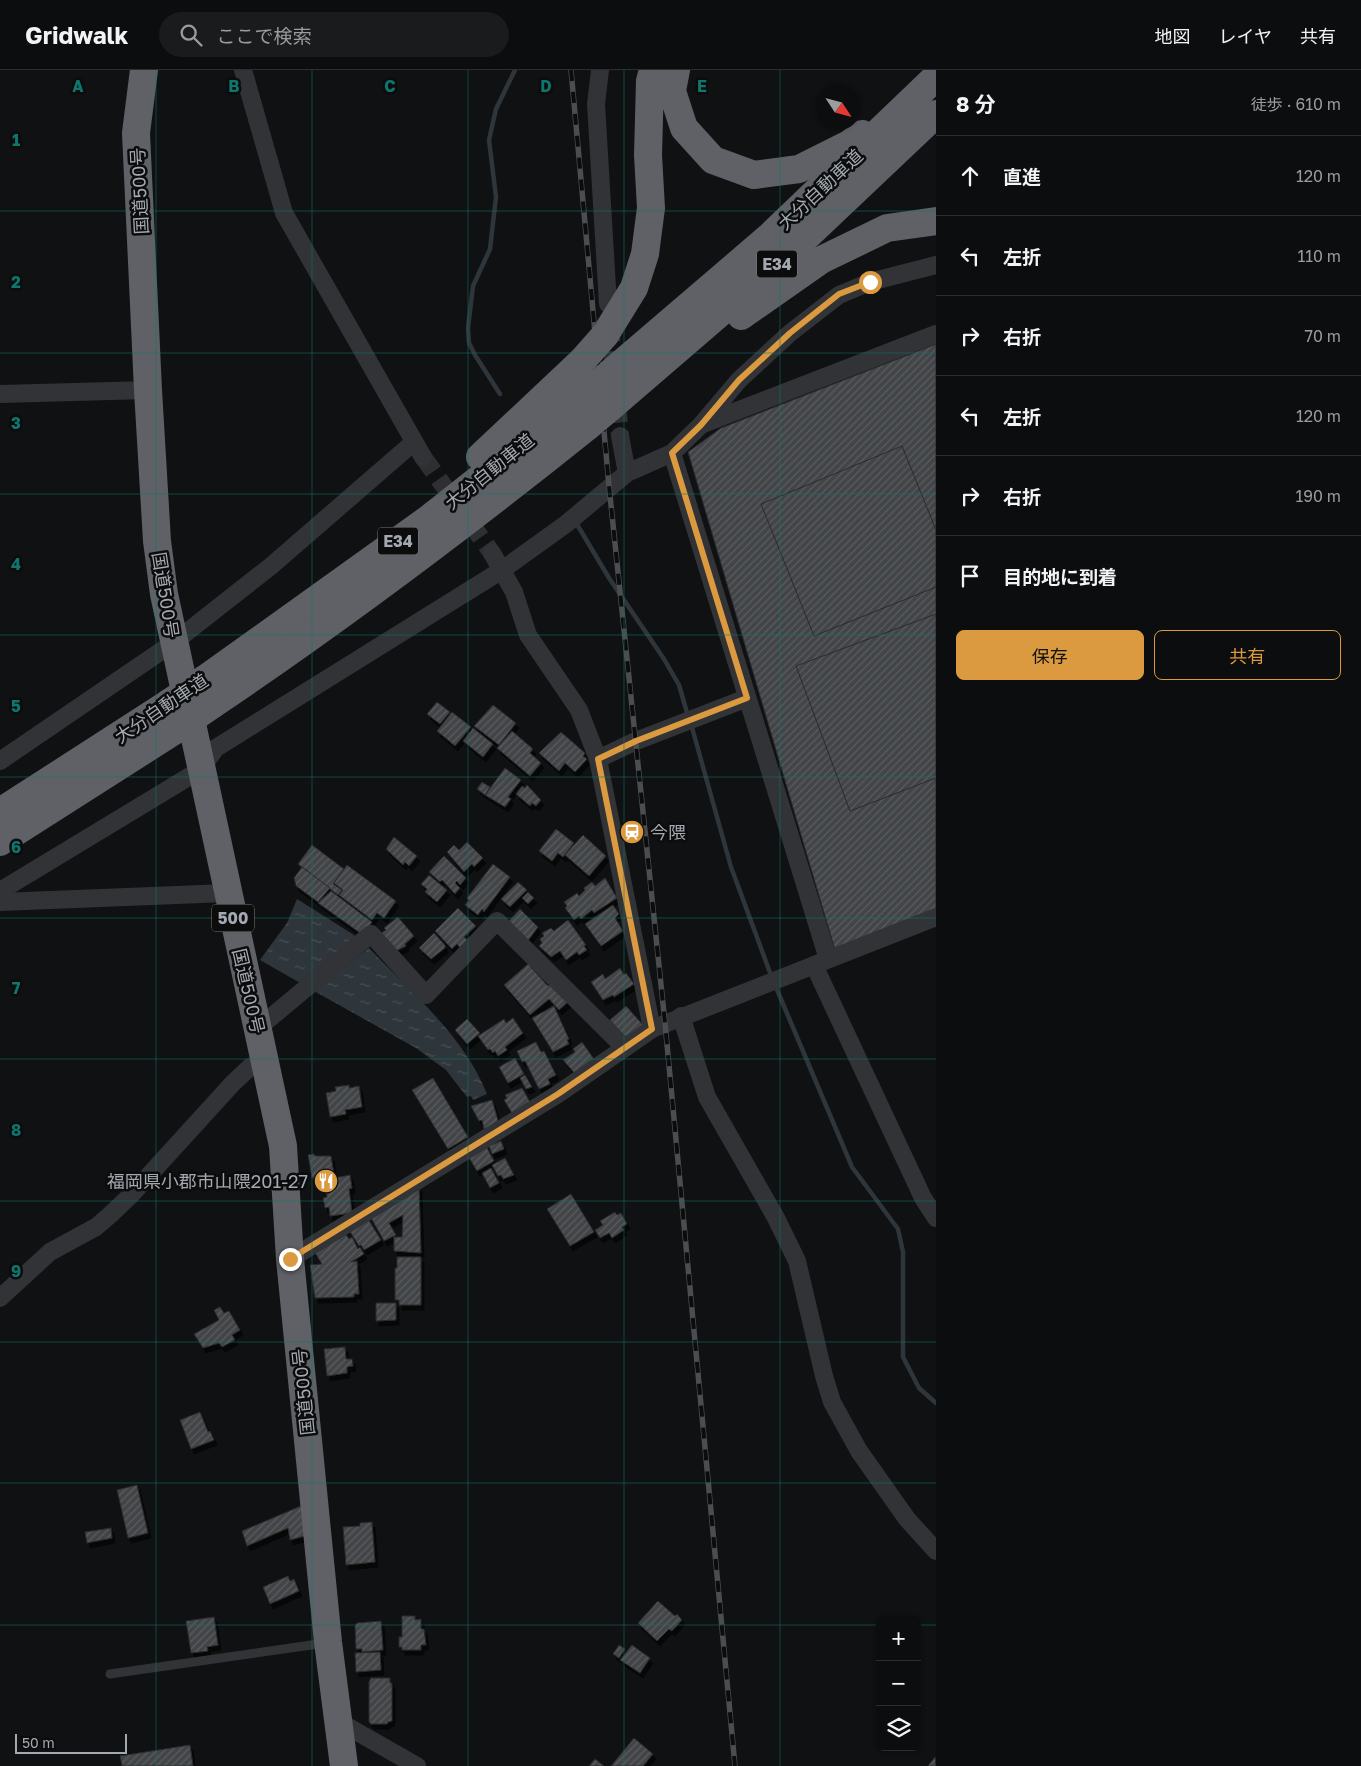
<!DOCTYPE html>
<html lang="ja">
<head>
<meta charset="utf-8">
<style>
  :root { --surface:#0c0d0e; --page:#1a1b1c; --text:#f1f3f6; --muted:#9a9c9e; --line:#2c2d2e; --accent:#db9a3f }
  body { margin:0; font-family:"Golos Text","Noto Sans JP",sans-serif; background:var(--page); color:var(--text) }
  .controls { position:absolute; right:15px; bottom:15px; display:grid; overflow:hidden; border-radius:8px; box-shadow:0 1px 4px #0004 }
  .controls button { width:45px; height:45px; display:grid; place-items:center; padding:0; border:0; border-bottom:1px solid var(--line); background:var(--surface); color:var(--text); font:25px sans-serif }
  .compass { position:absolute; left:816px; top:15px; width:45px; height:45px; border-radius:50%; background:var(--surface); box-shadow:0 1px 4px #0004; rotate:126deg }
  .scale { position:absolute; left:15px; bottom:12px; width:112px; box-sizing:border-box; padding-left:5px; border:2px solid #a3a9b1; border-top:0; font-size:14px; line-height:18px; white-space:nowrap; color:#a3a9b1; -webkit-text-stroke:4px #0c0c0d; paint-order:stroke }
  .stop { position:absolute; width:15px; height:15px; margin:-11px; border:4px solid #db9a3f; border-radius:50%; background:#fff }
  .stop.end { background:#db9a3f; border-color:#fff; box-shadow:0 1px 5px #0008 }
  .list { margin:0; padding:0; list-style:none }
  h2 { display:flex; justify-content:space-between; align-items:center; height:65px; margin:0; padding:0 20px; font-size:21px }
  h2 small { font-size:16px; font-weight:400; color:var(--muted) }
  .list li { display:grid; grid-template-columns:32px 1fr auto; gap:15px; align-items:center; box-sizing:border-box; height:80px; padding:0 20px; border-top:1px solid var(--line) }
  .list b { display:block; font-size:19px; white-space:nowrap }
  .list em { font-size:16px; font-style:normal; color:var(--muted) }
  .actions { display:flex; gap:10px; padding:15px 20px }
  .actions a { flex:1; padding:11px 0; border:1px solid var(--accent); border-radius:8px; text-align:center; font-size:18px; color:var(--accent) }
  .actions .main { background:var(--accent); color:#111 }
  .icon { flex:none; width:28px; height:28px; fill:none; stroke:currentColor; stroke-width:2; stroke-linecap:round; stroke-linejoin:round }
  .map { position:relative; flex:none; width:936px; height:1696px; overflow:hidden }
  header { display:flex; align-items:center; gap:30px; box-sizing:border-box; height:70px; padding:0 25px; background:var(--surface); border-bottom:1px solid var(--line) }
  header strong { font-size:24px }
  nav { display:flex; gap:28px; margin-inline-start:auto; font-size:18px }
  .search { width:350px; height:45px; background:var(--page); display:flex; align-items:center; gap:12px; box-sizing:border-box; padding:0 18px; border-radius:28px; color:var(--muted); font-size:19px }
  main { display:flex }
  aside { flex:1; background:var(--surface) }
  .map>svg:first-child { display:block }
  .water { fill:url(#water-ripples) }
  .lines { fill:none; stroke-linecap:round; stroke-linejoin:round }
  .stream { stroke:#2e363b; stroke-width:4.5 }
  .building { fill:url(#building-hatch); stroke:#2b2b2d; filter:url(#shadow) }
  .street-tunnel { stroke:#2d2f32; stroke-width:18; stroke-dasharray:18 9; stroke-linecap:butt }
  .lane { stroke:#323336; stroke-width:9 }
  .street { stroke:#323336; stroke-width:18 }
  .highway { stroke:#5f6167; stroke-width:28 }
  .rail-casing { stroke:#4b4d51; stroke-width:5.5 }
  .rail { stroke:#0c0c0d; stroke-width:4; stroke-dasharray:11; stroke-linecap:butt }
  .highway-bridge { stroke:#5f6167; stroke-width:28 }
  .route { stroke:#db9a3f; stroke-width:6 }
  .grid { fill:none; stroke:#0f766e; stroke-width:1; stroke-opacity:0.55 }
  .labels { text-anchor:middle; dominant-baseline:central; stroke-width:5; stroke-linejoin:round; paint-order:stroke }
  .shield { fill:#0c0c0d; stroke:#767a80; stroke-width:1 }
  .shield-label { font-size:16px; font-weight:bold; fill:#a3a9b1 }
  .street-label { font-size:18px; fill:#a3a9b1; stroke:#0c0c0d }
  .poi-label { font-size:18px; fill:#a3a9b1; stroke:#0c0c0d; text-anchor:start }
  .grid-label { font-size:16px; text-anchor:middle; font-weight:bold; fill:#0f766e; stroke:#0c0c0d; stroke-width:5; stroke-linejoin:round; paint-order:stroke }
</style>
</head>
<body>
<header>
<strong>Gridwalk</strong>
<div class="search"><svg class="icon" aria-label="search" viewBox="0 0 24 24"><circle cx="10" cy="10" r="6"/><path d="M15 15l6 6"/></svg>ここで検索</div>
<nav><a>地図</a><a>レイヤ</a><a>共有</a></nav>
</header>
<main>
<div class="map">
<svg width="936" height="1696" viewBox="0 0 936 1696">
  <defs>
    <pattern id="water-ripples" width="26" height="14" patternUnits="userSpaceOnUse" patternTransform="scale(1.25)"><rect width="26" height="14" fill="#2e363b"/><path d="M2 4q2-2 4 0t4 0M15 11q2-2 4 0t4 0" fill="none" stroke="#495055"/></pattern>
    <pattern id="building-hatch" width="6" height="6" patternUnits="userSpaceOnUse" patternTransform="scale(1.25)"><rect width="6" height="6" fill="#424447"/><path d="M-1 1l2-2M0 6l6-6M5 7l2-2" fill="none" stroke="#5a5c5f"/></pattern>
    <filter id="shadow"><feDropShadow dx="3" dy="5" stdDeviation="0" flood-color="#0009"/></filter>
  </defs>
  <rect width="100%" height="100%" fill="#101112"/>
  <g class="water">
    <polygon points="297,829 354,865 356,869 302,914 260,890 287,853"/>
    <path d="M369 878C411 922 464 966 487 1024L473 1030 471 1026 467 1027 446 1000 416 978 314 921Z"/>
  </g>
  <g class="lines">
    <g class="stream">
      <polyline points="500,324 475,285 469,273 468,258 473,216 490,179 496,127 489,70 496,39 515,0"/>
      <polyline points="575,451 609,508 664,589 679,615 688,646"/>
      <polyline points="691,654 731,797 772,908"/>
      <polyline points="775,915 852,1097 898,1159 903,1182 903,1287 919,1318 936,1333"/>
    </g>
  </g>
  <g class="building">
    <polygon points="936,274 936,840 835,880 688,382 721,358"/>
    <polygon points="902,376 936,460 936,517 814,566 761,434"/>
    <polygon points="936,544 936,708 850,741 796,596"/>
    <polygon points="437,632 450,642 440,654 427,644"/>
    <polygon points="493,635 516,653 499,675 474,656"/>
    <polygon points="452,642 471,657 455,676 437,661"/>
    <polygon points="473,658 493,674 483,687 463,671"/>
    <polygon points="512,661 533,679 530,683 541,693 530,706 497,678"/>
    <polygon points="561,662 585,683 583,686 587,689 575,702 565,693 559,701 539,683"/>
    <polygon points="505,698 521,710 508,727 511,729 505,737 485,725"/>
    <polygon points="482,712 490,717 485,725 477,719"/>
    <polygon points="527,715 541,730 536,736 532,733 530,736 516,724 522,716 525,718"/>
    <polygon points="556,759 574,773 563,787 558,783 552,791 539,781"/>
    <polygon points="583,765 606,786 589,806 565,785"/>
    <polygon points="394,767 417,786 409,796 405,792 403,795 386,779"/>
    <polygon points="467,772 483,788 474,797 472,794 464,802 447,782 454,775 459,780"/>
    <polygon points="312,775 344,799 333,814 342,820 338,825 298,794"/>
    <polygon points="444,786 466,808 460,815 457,811 455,813 460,818 455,824 442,810 440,812 429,802"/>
    <polygon points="493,794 510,807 484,842 482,839 478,845 465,835 469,830 467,828"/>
    <polygon points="347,795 396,831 384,848 377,843 372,850 339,825 343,820 334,813"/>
    <polygon points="302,797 330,818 318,832 296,816 294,808"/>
    <polygon points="429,805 447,820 437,832 425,822 427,819 421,814"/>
    <polygon points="605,808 617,828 594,843 592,840 581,849 579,846 574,850 565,838 567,836 564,832 577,823 579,826 585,820 584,818 592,812 595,816"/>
    <polygon points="518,812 527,820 510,837 501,829"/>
    <polygon points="331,821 372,852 363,865 318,833"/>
    <polygon points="528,822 534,828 528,834 522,828"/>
    <polygon points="613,835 619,844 615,848 623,861 601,876 585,854"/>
    <polygon points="458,838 476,856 464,867 470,872 462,880 457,874 452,879 435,861"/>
    <polygon points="520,839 538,857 527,872 507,853"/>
    <polygon points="398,847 414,866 405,874 406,876 394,882 380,864 386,860 384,858"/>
    <polygon points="568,850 586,875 584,876 587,880 579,885 577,882 566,890 560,881 551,887 539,876 542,873 540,869 544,866 542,863 551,858 554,861"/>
    <polygon points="434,863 445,875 445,878 431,889 419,878"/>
    <polygon points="528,894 548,916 555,911 571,929 559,940 549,929 530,945 504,915"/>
    <polygon points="620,898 624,905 626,903 634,914 614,927 613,925 603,930 591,912 603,904 605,909"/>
    <polygon points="554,936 569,969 567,970 569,974 553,982 532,948"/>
    <polygon points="626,936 644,956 626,969 610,950"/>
    <polygon points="513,948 523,963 505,977 507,980 498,986 495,981 493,983 490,979 488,980 478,966 504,949 506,953"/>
    <polygon points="467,949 480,963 467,974 455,960"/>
    <polygon points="536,972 541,982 544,981 556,1005 548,1009 550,1014 539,1019 525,991 522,992 517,981"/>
    <polygon points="582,972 596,992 577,1006 563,990 575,982 573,979"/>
    <polygon points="515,988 524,1004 508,1013 499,997"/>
    <polygon points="525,1005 532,1017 526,1019 520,1008"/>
    <polygon points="433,1008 468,1067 448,1079 412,1020"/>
    <polygon points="349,1015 349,1018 359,1016 362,1037 345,1040 346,1044 330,1047 326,1023 336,1021 335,1017"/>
    <polygon points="522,1018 530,1032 512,1043 504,1030 507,1028 505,1025"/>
    <polygon points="492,1030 499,1054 484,1059 482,1050 479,1051 471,1036"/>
    <polygon points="501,1071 504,1079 492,1084 489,1076"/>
    <polygon points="486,1076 494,1091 477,1101 468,1086"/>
    <polygon points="314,1084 315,1086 331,1086 334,1105 312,1108 308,1085"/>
    <polygon points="505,1088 514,1105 503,1109 501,1105 498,1106 492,1095"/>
    <polygon points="491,1098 499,1113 490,1118 482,1103"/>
    <polygon points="350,1105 352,1118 349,1119 352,1143 330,1146 329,1137 325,1138 323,1128 327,1127 324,1110"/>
    <polygon points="419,1116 421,1183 394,1181 394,1167 402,1167 403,1145 389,1153 396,1165 384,1171 370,1146"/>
    <polygon points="571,1124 594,1162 570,1176 547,1139"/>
    <polygon points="615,1142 617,1145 621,1143 627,1154 622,1157 624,1160 612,1168 609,1163 600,1168 595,1160 603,1155 600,1151"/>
    <polygon points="368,1149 381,1170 364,1180 361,1175 359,1176 349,1160"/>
    <polygon points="345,1163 349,1169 352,1167 358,1179 360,1177 364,1184 351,1192 357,1191 359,1224 354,1224 354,1227 315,1228 310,1195 322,1194 314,1181"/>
    <polygon points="397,1187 421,1187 421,1235 399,1235 399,1230 395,1230 395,1198 397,1198"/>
    <polygon points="376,1233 396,1233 396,1250 376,1251"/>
    <polygon points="220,1237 224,1243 229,1241 240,1260 232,1265 235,1270 222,1277 219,1273 203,1278 194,1264 219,1250 214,1240"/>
    <polygon points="345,1277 346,1289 352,1289 353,1296 347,1297 347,1303 327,1306 324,1279"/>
    <polygon points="200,1342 208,1362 210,1361 214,1370 191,1379 180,1350"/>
    <polygon points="137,1415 148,1463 128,1468 117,1420"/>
    <polygon points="301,1436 305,1466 290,1470 288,1458 247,1476 242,1461"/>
    <polygon points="372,1452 375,1492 346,1495 343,1457 360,1456 360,1453"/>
    <polygon points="111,1458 112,1468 87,1473 85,1462"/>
    <polygon points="288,1506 290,1511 294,1509 299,1521 270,1534 263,1517"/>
    <polygon points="658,1531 675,1546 677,1544 682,1550 672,1561 669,1559 657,1571 638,1553"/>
    <polygon points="402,1546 415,1546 415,1550 421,1549 421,1559 424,1559 426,1575 421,1575 421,1580 402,1580 402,1577 399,1577 399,1567 402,1567"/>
    <polygon points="214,1547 218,1575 207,1577 208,1581 191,1583 186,1551"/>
    <polygon points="381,1551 383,1580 362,1582 362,1579 356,1579 355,1556 357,1553"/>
    <polygon points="619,1575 625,1579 619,1588 613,1584"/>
    <polygon points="632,1575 650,1588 640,1603 620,1590"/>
    <polygon points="380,1582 381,1600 356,1602 355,1583"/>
    <polygon points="371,1608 390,1608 390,1613 392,1613 392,1651 388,1652 387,1654 371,1654 369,1652 369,1612"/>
    <polygon points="634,1668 653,1684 643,1696 611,1696"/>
    <polygon points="190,1675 193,1696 122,1696 120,1686"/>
    <polygon points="935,1687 936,1696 928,1696"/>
    <polygon points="595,1689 604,1696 589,1696"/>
  </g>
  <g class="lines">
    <g class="street-tunnel">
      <polyline points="610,254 620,366"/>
      <polyline points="423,387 492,483"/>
    </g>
    <polyline class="lane" points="110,1604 325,1573"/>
    <g class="street">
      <polyline points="243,0 284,143 423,387"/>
      <polyline points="600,0 596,34 608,234"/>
      <polyline points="0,324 148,320"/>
      <polyline points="703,354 936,264"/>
      <polyline points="620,366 627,403"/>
      <polyline points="672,383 828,889"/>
      <polyline points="492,483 514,522 528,565 579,640 598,689 652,959"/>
      <polyline points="598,689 636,671 747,628"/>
      <polyline points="0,691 173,573 271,496 414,372"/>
      <polyline points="0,821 200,700 216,678 502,500 566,454 627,403 672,383 701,355 739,310 790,263 839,225 870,212 936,195"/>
      <polyline points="0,832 227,823"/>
      <polyline points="814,895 923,1128 936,1148"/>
      <polyline points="681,946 707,1027 776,1148 797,1191 824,1306 832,1332 859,1381 907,1449 936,1481"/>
      <polyline points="258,958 371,864 426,925 497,851 625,978"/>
      <polyline points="290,1189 558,1024 652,959 936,847"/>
      <polyline points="0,1228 50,1182 96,1157 110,1145 131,1125 233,1013 250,997 265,992"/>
      <polyline points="338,1651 417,1696"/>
    </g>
    <g class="highway">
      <polyline points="144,0 136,63 148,320 157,471 164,524 283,1076 290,1189 328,1572 344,1696"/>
      <polyline points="676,0 672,21 684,58 713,90 754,105 799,99 849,74 862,64"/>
      <polyline points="741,246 821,190 887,158 936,151"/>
      <polyline points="605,265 634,218 645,184 651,138 648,85 650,11 653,0"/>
      <polyline points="608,305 769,167 936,7"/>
      <polyline points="612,336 786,186 936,44"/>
      <polyline points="480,387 582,291"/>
      <polyline points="205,609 427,450 585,325"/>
      <path d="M212 635C341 548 466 454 588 356"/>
      <polyline points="0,742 169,633"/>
      <polyline points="0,772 174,661"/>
    </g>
    <g class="rail-casing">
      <polyline id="rail" points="571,0 609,416 665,953 735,1696"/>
    </g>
    <use href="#rail" class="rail"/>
    <g class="highway-bridge">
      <polyline points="582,291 605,265"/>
      <polyline points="585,325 608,305"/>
      <polyline points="588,356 612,336"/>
      <polyline points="169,633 205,609"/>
      <polyline points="174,661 212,635"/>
    </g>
  </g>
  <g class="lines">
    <polyline class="route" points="290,1189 558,1024 652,959 598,689 636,671 747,628 672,383 701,355 739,310 790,263 839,224 870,212"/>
  </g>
  <path class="grid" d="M156 0V1696M312 0V1696M468 0V1696M624 0V1696M780 0V1696M0 141H936M0 283H936M0 424H936M0 565H936M0 707H936M0 848H936M0 989H936M0 1131H936M0 1272H936M0 1413H936M0 1555H880M917 1555H936"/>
  <defs>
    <g id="station-disc" transform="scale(1.25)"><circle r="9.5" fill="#db9a3f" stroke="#0c0c0d"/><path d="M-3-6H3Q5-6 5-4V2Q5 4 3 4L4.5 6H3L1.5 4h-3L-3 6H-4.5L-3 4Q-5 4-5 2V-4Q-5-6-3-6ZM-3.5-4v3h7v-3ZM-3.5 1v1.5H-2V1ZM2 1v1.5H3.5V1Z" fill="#fff"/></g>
    <g id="restaurant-disc" transform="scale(1.25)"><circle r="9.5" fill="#db9a3f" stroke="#0c0c0d"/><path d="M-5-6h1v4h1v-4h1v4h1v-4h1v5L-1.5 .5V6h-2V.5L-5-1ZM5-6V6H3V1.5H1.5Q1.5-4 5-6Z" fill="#fff"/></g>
  </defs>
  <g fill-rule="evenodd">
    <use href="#station-disc" x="632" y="762"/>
    <use href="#restaurant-disc" x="326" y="1111"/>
  </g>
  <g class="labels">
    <g class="shield">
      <rect x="757" y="180.5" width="40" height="27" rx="4"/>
      <rect x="378" y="457.5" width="40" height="27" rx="4"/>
      <rect x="212" y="834.5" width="42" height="27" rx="4"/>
    </g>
    <g class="shield-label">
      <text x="777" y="194">E34</text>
      <text x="398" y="471">E34</text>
      <text x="233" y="848">500</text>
    </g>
    <g class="street-label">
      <text transform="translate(820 119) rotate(-43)">大分自動車道</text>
      <text transform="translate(139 121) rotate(-93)">国道500号</text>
      <text transform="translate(489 401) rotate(-39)">大分自動車道</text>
      <text transform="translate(166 525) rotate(81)">国道500号</text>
      <text transform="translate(161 638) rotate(-34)">大分自動車道</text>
      <text transform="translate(249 921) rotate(77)">国道500号</text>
      <text transform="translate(303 1322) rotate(-96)">国道500号</text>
    </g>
    <g class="poi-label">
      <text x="650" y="762">今隈</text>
      <text x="308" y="1111" text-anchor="end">福岡県小郡市山隈201-27</text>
    </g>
  </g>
  <g class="grid-label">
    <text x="78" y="22">A</text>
    <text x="234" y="22">B</text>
    <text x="390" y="22">C</text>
    <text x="546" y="22">D</text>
    <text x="702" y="22">E</text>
    <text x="16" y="76">1</text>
    <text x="16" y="218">2</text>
    <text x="16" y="359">3</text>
    <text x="16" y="500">4</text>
    <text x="16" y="642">5</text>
    <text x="16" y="783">6</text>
    <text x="16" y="924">7</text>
    <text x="16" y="1066">8</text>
    <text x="16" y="1207">9</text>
  </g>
</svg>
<div class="controls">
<button>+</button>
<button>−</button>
<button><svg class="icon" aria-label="layers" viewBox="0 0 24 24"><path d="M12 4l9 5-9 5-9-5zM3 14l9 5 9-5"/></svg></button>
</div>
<svg class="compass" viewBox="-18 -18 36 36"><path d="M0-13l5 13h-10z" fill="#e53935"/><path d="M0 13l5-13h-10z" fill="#9a9c9e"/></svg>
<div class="scale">50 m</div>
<div class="stop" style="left:870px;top:212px"></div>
<div class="stop end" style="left:290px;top:1189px"></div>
</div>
<aside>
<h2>8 分<small>徒歩 · 610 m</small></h2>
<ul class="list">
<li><svg class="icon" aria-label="ahead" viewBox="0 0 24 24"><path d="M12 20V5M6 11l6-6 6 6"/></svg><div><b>直進</b></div><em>120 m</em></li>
<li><svg class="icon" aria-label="left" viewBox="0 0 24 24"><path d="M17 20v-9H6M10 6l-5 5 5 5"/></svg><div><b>左折</b></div><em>110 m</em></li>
<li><svg class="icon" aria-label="right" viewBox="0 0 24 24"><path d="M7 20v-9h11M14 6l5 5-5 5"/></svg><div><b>右折</b></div><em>70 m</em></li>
<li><svg class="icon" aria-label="left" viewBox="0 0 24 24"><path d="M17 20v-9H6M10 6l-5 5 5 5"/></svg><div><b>左折</b></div><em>120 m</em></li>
<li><svg class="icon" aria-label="right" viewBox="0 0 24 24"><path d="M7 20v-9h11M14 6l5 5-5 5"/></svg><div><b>右折</b></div><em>190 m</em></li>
<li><svg class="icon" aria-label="arrive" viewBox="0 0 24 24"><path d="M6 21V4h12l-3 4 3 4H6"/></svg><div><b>目的地に到着</b></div></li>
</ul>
<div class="actions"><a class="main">保存</a><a>共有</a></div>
</aside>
</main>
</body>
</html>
